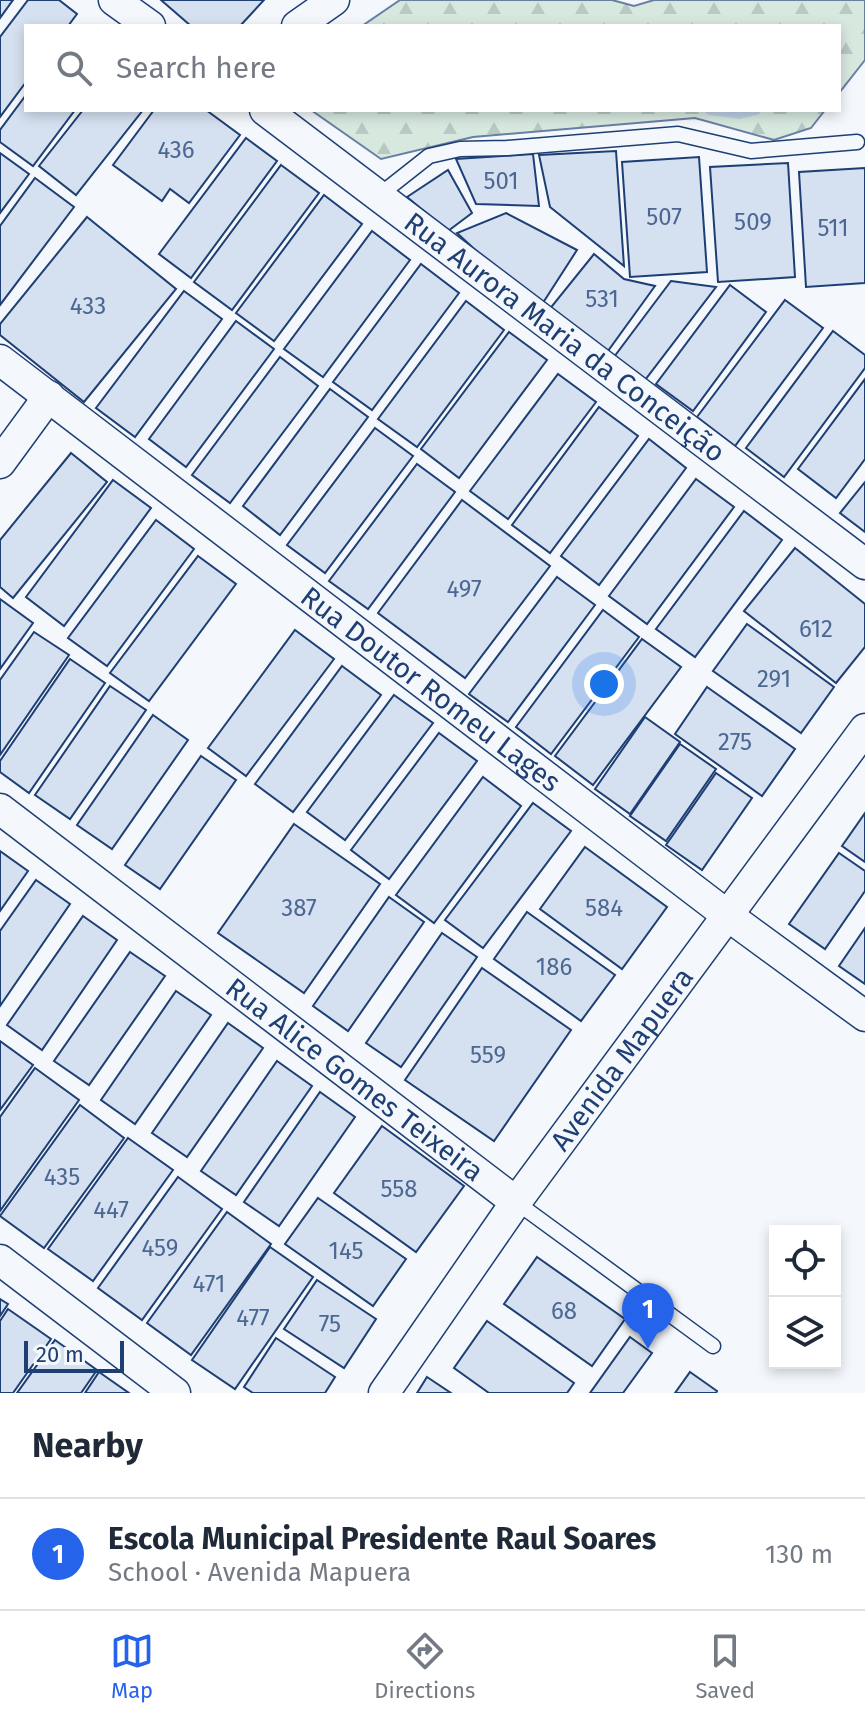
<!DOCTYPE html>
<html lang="en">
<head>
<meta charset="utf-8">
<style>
  :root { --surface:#fff; --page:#f2f2f3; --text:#1f2937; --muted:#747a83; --line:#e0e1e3; --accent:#2563eb }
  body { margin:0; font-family:"Fira Sans",sans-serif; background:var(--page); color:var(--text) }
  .controls { position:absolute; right:24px; bottom:24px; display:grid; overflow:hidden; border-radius:0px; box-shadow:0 4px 12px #0003 }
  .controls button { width:72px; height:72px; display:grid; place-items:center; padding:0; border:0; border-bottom:2px solid var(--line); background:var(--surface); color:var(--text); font:40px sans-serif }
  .scale { position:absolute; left:24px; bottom:20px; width:100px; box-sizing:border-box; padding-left:8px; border:4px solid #1d3f73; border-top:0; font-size:22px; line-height:28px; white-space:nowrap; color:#1d3f73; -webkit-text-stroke:6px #f4f7fb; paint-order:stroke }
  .you { position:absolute; left:604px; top:684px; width:28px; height:28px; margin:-20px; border:6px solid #fff; border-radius:50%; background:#1a73e8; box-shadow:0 0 0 12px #1a73e833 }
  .badge { display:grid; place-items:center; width:52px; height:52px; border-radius:50%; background:var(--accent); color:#fff; font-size:26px; font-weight:700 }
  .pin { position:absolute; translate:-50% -66px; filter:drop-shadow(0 2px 4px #0008) }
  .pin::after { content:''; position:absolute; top:42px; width:28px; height:24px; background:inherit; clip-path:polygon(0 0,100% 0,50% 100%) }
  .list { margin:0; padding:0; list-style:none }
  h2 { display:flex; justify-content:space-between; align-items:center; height:104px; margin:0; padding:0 32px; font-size:34px }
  h2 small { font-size:26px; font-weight:400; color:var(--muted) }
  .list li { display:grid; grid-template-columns:52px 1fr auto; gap:24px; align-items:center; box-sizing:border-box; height:112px; padding:0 32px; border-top:2px solid var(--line) }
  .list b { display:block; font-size:30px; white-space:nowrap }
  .list p { margin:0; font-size:26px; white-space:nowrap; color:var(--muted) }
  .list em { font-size:26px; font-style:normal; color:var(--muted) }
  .icon { flex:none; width:44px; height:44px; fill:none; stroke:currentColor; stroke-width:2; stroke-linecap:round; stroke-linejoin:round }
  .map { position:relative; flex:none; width:865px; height:1393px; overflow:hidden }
  .search { position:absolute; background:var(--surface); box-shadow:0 4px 12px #0003; left:24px; right:24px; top:24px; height:88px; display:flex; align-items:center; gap:20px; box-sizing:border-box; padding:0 28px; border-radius:0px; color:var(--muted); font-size:30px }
  .sheet { height:216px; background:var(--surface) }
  nav { display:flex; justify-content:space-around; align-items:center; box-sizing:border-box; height:112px; border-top:2px solid var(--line); background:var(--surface); font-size:22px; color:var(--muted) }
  nav a { display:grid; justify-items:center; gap:4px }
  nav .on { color:var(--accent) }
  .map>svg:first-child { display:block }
  .forest { fill:url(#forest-firs); stroke:#687fa3; stroke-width:2 }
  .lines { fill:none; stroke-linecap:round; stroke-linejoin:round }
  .stream { stroke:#bed0e5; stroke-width:10 }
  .building { fill:#d5e0f0; stroke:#1d3f73; stroke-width:2 }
  .lane-casing { stroke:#1d3f73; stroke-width:17 }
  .street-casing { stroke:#1d3f73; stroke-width:33 }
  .lane { stroke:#f4f7fb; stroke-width:14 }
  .street { stroke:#f4f7fb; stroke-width:30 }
  .labels { text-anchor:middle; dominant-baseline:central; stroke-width:6; stroke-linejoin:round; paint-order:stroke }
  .number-label { font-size:24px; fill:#4b6792 }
  .street-label { font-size:28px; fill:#1d3f73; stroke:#f4f7fb }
</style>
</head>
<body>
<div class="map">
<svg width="865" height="1393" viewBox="0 0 865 1393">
  <defs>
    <pattern id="forest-firs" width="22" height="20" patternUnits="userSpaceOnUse" patternTransform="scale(2)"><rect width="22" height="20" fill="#d7e8df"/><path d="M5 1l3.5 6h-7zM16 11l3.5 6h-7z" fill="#b8c8c3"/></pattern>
  </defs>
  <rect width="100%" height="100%" fill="#f4f7fb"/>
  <g class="forest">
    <polygon points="400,0 612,0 634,6 654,0 865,0 865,60 839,93 839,26 362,26"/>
    <polygon points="311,110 825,110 811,128 774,140 695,118 473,137 381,159"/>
  </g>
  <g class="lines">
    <polyline class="stream" points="710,110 740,114 756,110"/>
  </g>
  <g class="building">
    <polygon points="0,0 13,0 0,18"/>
    <polygon points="28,0 59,0 77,14 68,26 26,26 26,82 0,117 0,37"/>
    <polygon points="161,0 264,0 240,26 191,26"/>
    <polygon points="26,95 26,110 75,110 33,166 0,142 0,130"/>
    <polygon points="83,110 143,110 76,195 39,166"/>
    <polygon points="154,110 206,110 240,135 189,203 170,189 162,201 113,165"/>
    <polygon points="246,138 277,161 191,278 159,254"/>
    <polygon points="616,151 624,266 550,207 539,155"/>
    <polygon points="0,153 29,174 0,213"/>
    <polygon points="533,154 539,206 476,204 456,159"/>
    <polygon points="699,157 707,272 630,277 622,162"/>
    <polygon points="788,163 795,277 718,282 710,167"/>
    <polygon points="281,165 319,193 232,310 194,282"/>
    <polygon points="865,168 865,283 806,287 799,172"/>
    <polygon points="448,170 472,213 448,231 407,197"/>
    <polygon points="35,178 74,207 0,305 0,226"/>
    <polygon points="324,195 362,224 274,341 236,313"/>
    <polygon points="506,213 577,250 539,309 457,233"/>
    <polygon points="87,217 176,289 84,402 0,335 0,324"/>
    <polygon points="372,231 410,260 323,377 284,349"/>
    <polygon points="594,254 624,279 655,286 605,355 548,311"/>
    <polygon points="421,264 459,293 372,410 333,382"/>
    <polygon points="671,281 716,287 645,380 614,357"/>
    <polygon points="730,285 766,312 693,411 656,384"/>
    <polygon points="184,291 222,319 135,437 96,408"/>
    <polygon points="785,300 823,328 735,446 697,417"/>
    <polygon points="466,301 504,330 417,447 378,419"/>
    <polygon points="236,321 274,349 186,467 149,439"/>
    <polygon points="833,331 865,355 865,368 784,477 746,448"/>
    <polygon points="509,332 547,360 459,478 421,449"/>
    <polygon points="280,357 318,386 230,503 192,475"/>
    <polygon points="558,374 596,402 508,519 470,491"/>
    <polygon points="865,379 865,459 836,498 798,469"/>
    <polygon points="330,389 368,417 280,535 243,506"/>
    <polygon points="599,407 638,436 550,553 512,525"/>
    <polygon points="375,428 413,456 325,573 287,545"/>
    <polygon points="649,439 686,468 599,585 561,556"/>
    <polygon points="71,453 107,482 13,598 0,587 0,540"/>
    <polygon points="417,464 455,492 368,609 329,581"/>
    <polygon points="696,479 734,507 647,624 609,596"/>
    <polygon points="113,480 151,508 64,626 26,597"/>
    <polygon points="865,482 865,532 840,513"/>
    <polygon points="462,500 550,566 465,678 378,613"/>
    <polygon points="744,511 782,540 695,657 656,629"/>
    <polygon points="156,520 194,549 107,666 68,638"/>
    <polygon points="795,548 865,604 865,647 836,683 744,611"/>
    <polygon points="198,556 236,584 149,701 110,673"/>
    <polygon points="557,577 595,605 508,722 469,694"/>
    <polygon points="0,599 33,623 0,669"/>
    <polygon points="603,610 639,637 551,754 516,727"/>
    <polygon points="747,624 834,687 801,733 713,671"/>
    <polygon points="295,630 334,659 246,776 208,748"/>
    <polygon points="34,632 69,655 0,755 0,680"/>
    <polygon points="642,639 681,667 593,785 555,756"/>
    <polygon points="70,659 105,683 29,793 0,772 0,761"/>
    <polygon points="342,666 381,695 293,812 255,784"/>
    <polygon points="110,686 146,710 70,819 35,795"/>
    <polygon points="707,687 795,749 762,796 675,734"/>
    <polygon points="394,695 433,723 345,840 307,812"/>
    <polygon points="153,715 188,740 112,849 77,825"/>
    <polygon points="645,717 680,742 630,814 595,789"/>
    <polygon points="439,733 477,761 389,879 351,850"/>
    <polygon points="680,744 716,769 666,841 630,816"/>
    <polygon points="201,756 236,780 160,889 125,865"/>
    <polygon points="716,773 752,798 702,870 666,845"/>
    <polygon points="483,777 521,806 434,923 396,895"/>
    <polygon points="533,803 571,831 483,948 445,920"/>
    <polygon points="865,813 865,862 842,846"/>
    <polygon points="294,824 380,884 304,993 218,933"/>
    <polygon points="585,847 667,907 622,969 540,909"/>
    <polygon points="0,851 28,871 0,911"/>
    <polygon points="839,853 865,871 865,891 825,949 789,924"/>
    <polygon points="36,880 70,904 0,1006 0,931"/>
    <polygon points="389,897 424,922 348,1031 313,1006"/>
    <polygon points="527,912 615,975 581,1021 494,959"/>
    <polygon points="83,916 117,940 42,1050 7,1025"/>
    <polygon points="865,928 865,984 839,966"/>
    <polygon points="442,933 477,957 401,1067 366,1043"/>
    <polygon points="130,952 165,976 89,1085 54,1061"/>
    <polygon points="482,968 571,1030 494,1141 405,1080"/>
    <polygon points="176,991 211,1015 135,1124 101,1100"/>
    <polygon points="228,1023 263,1048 187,1157 152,1133"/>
    <polygon points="0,1041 33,1065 0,1110"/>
    <polygon points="277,1061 312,1086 236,1195 201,1171"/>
    <polygon points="35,1068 79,1100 0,1211 0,1117"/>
    <polygon points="320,1092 355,1117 279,1226 244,1202"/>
    <polygon points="80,1105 124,1138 44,1248 0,1216"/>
    <polygon points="382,1126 464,1186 416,1252 334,1193"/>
    <polygon points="128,1138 173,1170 93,1281 48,1249"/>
    <polygon points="178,1177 222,1209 142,1320 98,1288"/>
    <polygon points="318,1198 406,1259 373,1306 285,1244"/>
    <polygon points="227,1212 271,1244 191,1355 147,1323"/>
    <polygon points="270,1247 313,1277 235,1389 192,1360"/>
    <polygon points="537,1257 625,1319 592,1366 504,1304"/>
    <polygon points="317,1280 376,1319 344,1368 284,1329"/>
    <polygon points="0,1299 8,1304 0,1316"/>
    <polygon points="8,1309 51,1339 13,1393 0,1393 0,1321"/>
    <polygon points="487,1321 574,1383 567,1393 489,1393 454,1368"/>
    <polygon points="630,1337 652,1353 623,1393 590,1393"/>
    <polygon points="276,1338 335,1377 325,1393 253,1393 244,1387"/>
    <polygon points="55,1340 97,1370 81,1393 17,1393"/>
    <polygon points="99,1372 129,1393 85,1393"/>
    <polygon points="690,1372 717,1391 716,1393 675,1393"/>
    <polygon points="427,1377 451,1393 417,1393"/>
  </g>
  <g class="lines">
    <g class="lane-casing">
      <g id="lane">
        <polyline points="377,197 429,156 460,149 507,148 678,134 751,151 857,142"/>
        <polyline points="516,1202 713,1346"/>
      </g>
    </g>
    <g class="street-casing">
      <g id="street">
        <polyline points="114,0 150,26"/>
        <polyline points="297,26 334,0"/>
        <path id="s1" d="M265 110 865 564"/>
        <path id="s2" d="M0 360 727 915 865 1016"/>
        <polyline points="0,463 49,396"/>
        <path id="s3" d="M0 809 516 1202"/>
        <polyline points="0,1260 175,1393"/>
        <path id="s4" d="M384 1393 516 1202 865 729"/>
      </g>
    </g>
    <use href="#lane" class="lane"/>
    <use href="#street" class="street"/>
  </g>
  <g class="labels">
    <g class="number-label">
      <text x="176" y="150">436</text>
      <text x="501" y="181">501</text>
      <text x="664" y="217">507</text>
      <text x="753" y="222">509</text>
      <text x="833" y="228">511</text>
      <text x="602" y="299">531</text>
      <text x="88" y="306">433</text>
      <text x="464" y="589">497</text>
      <text x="816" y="629">612</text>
      <text x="774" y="679">291</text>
      <text x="735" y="742">275</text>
      <text x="299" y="908">387</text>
      <text x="604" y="908">584</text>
      <text x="554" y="967">186</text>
      <text x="488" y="1055">559</text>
      <text x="62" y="1177">435</text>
      <text x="399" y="1189">558</text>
      <text x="111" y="1210">447</text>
      <text x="160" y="1248">459</text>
      <text x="346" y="1251">145</text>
      <text x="209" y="1284">471</text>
      <text x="564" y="1311">68</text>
      <text x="253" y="1318">477</text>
      <text x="330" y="1324">75</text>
    </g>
    <g class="street-label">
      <text stroke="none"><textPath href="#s1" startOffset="376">Rua Aurora Maria da Conceição</textPath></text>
      <text stroke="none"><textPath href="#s2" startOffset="542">Rua Doutor Romeu Lages</textPath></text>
      <text stroke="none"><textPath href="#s4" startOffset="410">Avenida Mapuera</textPath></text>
      <text stroke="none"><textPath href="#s3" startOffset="446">Rua Alice Gomes Teixeira</textPath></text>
    </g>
  </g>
</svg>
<div class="controls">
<button><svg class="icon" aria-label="locate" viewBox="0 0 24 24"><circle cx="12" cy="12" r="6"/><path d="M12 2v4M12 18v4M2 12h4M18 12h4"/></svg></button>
<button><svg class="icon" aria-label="layers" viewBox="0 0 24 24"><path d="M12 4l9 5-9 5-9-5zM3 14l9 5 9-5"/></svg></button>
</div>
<div class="scale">20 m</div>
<div class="you"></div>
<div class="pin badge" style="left:648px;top:1349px">1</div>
<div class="search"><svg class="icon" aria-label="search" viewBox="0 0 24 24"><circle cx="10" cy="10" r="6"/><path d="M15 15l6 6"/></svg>Search here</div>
</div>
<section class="sheet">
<h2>Nearby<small></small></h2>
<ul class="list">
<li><span class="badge">1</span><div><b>Escola Municipal Presidente Raul Soares</b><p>School · Avenida Mapuera</p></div><em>130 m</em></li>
</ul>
</section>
<nav>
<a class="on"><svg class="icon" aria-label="map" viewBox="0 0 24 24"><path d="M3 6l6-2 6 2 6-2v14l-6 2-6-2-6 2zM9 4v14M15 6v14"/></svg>Map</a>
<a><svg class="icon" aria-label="directions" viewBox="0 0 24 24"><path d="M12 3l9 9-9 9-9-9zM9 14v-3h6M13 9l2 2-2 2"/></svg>Directions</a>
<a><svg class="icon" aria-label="saved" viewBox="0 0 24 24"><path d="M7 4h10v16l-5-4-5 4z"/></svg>Saved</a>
</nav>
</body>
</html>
